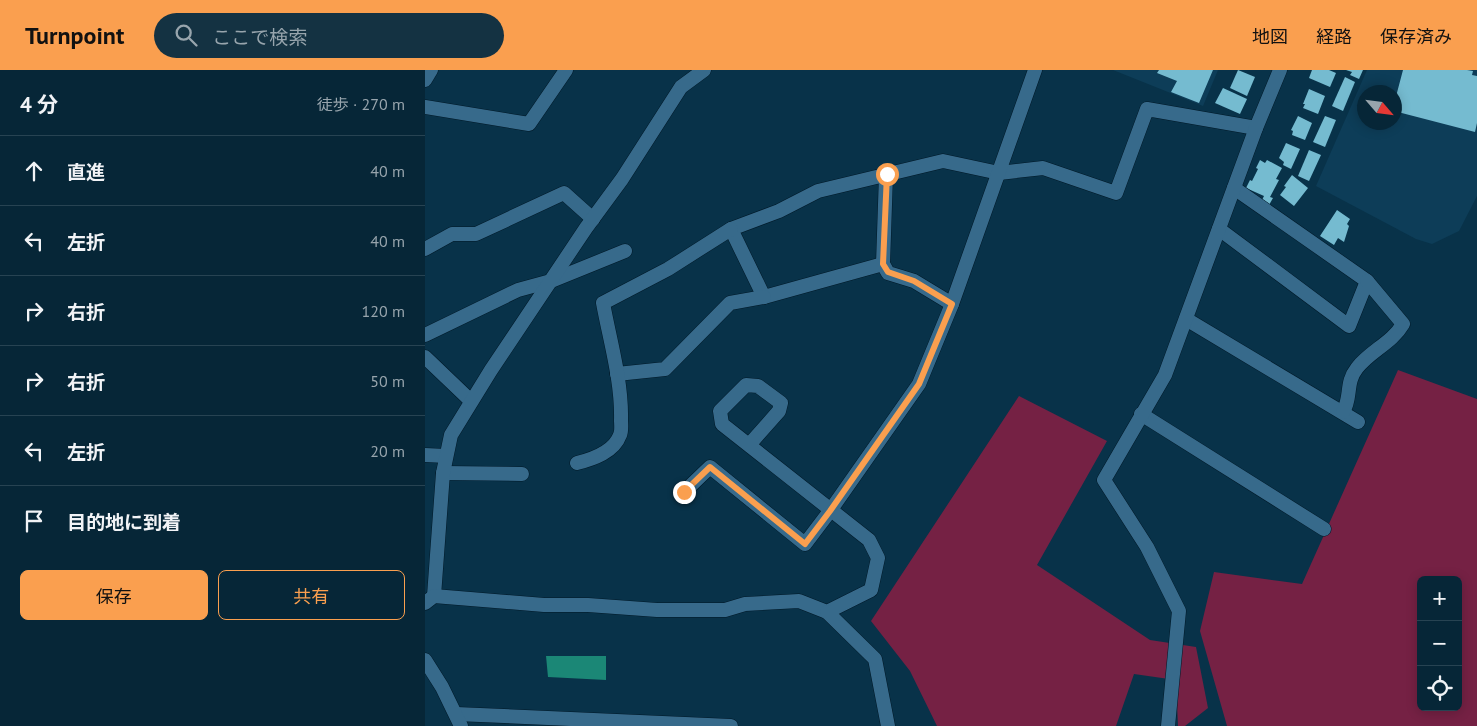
<!DOCTYPE html>
<html lang="ja">
<head>
<meta charset="utf-8">
<style>
  :root { --surface:#062637; --page:#143242; --text:#f1f3f6; --muted:#98a5ad; --line:#274352; --accent:#fa9f4f }
  body { margin:0; font-family:"PT Sans","Noto Sans JP",sans-serif; background:var(--page); color:var(--text) }
  .controls { position:absolute; right:15px; bottom:15px; display:grid; overflow:hidden; border-radius:8px; box-shadow:0 2px 12px #0003 }
  .controls button { width:45px; height:45px; display:grid; place-items:center; padding:0; border:0; border-bottom:1px solid var(--line); background:var(--surface); color:var(--text); font:25px sans-serif }
  .compass { position:absolute; left:932px; top:15px; width:45px; height:45px; border-radius:50%; background:var(--surface); box-shadow:0 2px 12px #0003; rotate:118deg }
  .stop { position:absolute; width:15px; height:15px; margin:-11px; border:4px solid #fa9f4f; border-radius:50%; background:#fff }
  .stop.end { background:#fa9f4f; border-color:#fff; box-shadow:0 1px 5px #0008 }
  .list { margin:0; padding:0; list-style:none }
  h2 { display:flex; justify-content:space-between; align-items:center; height:65px; margin:0; padding:0 20px; font-size:21px }
  h2 small { font-size:16px; font-weight:400; color:var(--muted) }
  .list li { display:grid; grid-template-columns:32px 1fr auto; gap:15px; align-items:center; box-sizing:border-box; height:70px; padding:0 20px; border-top:1px solid var(--line) }
  .list b { display:block; font-size:19px; white-space:nowrap }
  .list em { font-size:16px; font-style:normal; color:var(--muted) }
  .actions { display:flex; gap:10px; padding:15px 20px }
  .actions a { flex:1; padding:11px 0; border:1px solid var(--accent); border-radius:8px; text-align:center; font-size:18px; color:var(--accent) }
  .actions .main { background:var(--accent); color:#111 }
  .icon { flex:none; width:28px; height:28px; fill:none; stroke:currentColor; stroke-width:2; stroke-linecap:round; stroke-linejoin:round }
  .map { position:relative; flex:none; width:1052px; height:656px; overflow:hidden }
  header { display:flex; align-items:center; gap:30px; box-sizing:border-box; height:70px; padding:0 25px; background:var(--accent); color:#111 }
  header strong { font-size:24px }
  nav { display:flex; gap:28px; margin-inline-start:auto; font-size:18px }
  .search { width:350px; height:45px; background:var(--page); display:flex; align-items:center; gap:12px; box-sizing:border-box; padding:0 18px; border-radius:28px; color:var(--muted); font-size:19px }
  main { display:flex }
  aside { flex:1; background:var(--surface) }
  .map>svg:first-child { display:block }
  .built { fill:#0d3d58; fill-rule:evenodd }
  .green { fill:#752144; fill-rule:evenodd }
  .water { fill:#1b8776 }
  .building { fill:#75bbd0 }
  .lines { fill:none; stroke-linecap:round; stroke-linejoin:round }
  .minor-casing { stroke:#001928; stroke-width:15 }
  .tertiary-casing { stroke:#001928; stroke-width:15 }
  .minor { stroke:#376a8b; stroke-width:14 }
  .tertiary { stroke:#376a8b; stroke-width:14 }
  .route { stroke:#fa9f4f; stroke-width:6 }
</style>
</head>
<body>
<header>
<strong>Turnpoint</strong>
<div class="search"><svg class="icon" aria-label="search" viewBox="0 0 24 24"><circle cx="10" cy="10" r="6"/><path d="M15 15l6 6"/></svg>ここで検索</div>
<nav><a>地図</a><a>経路</a><a>保存済み</a></nav>
</header>
<main>
<aside>
<h2>4 分<small>徒歩 · 270 m</small></h2>
<ul class="list">
<li><svg class="icon" aria-label="ahead" viewBox="0 0 24 24"><path d="M12 20V5M6 11l6-6 6 6"/></svg><div><b>直進</b></div><em>40 m</em></li>
<li><svg class="icon" aria-label="left" viewBox="0 0 24 24"><path d="M17 20v-9H6M10 6l-5 5 5 5"/></svg><div><b>左折</b></div><em>40 m</em></li>
<li><svg class="icon" aria-label="right" viewBox="0 0 24 24"><path d="M7 20v-9h11M14 6l5 5-5 5"/></svg><div><b>右折</b></div><em>120 m</em></li>
<li><svg class="icon" aria-label="right" viewBox="0 0 24 24"><path d="M7 20v-9h11M14 6l5 5-5 5"/></svg><div><b>右折</b></div><em>50 m</em></li>
<li><svg class="icon" aria-label="left" viewBox="0 0 24 24"><path d="M17 20v-9H6M10 6l-5 5 5 5"/></svg><div><b>左折</b></div><em>20 m</em></li>
<li><svg class="icon" aria-label="arrive" viewBox="0 0 24 24"><path d="M6 21V4h12l-3 4 3 4H6"/></svg><div><b>目的地に到着</b></div></li>
</ul>
<div class="actions"><a class="main">保存</a><a>共有</a></div>
</aside>
<div class="map">
<svg width="1052" height="656" viewBox="0 0 1052 656">
  <rect width="100%" height="100%" fill="#083249"/>
  <g class="built">
    <polygon points="688,0 793,0 778,36"/>
    <path d="M942 0H1052V126L1034 161 1007 174 991 169 891 116ZM939 22H969V52H939Z"/>
  </g>
  <g class="green">
    <path d="M973 300 1052 329V656H802L775 561 789 502 877 514ZM996 510H1033V637H996Z"/>
    <polygon points="594,326 682,371 612,495 725,570 771,577 783,638 760,656 753,656 751,610 709,604 691,656 512,656 485,601 446,551"/>
  </g>
  <polygon class="water" points="121,586 181,586 181,610 123,607"/>
  <g class="building">
    <polygon points="734,0 788,0 774,33 746,22 752,11 732,3"/>
    <polygon points="813,0 830,7 822,26 805,18"/>
    <polygon points="887,0 904,0 911,3 905,17 884,8"/>
    <polygon points="921,0 938,0 934,9 925,5 927,2"/>
    <polygon points="978,0 1042,0 1048,1 1047,5 1052,6 1052,53 1050,62 969,41 969,34"/>
    <polygon points="920,7 930,12 918,41 907,36"/>
    <polygon points="798,18 822,29 815,44 790,33"/>
    <polygon points="884,19 900,26 893,44 878,38 880,34 878,34"/>
    <polygon points="873,46 887,53 880,70 867,65 868,61 866,60"/>
    <polygon points="900,46 911,50 900,77 888,72"/>
    <polygon points="861,73 875,79 866,99 858,95 859,92 854,88"/>
    <polygon points="884,80 896,85 884,111 873,106"/>
    <polygon points="835,90 840,93 842,90 857,98 851,109 854,110 845,127 848,128 844,135 836,132 839,126 821,118 825,110 827,111 833,99 831,98"/>
    <polygon points="867,105 883,118 869,136 855,125 861,117 859,116"/>
    <polygon points="912,140 925,149 922,154 924,156 919,172 913,168 909,175 895,166"/>
  </g>
  <g class="lines">
    <g class="minor-casing">
      <g id="minor">
        <polyline points="0,10 6,0"/>
        <polyline points="0,37 104,54 141,0"/>
        <polyline points="794,159 924,256 942,211 809,118"/>
        <polyline points="0,179 27,164 51,164 139,123 168,149"/>
        <polyline points="458,194 461,105"/>
        <polyline points="527,234 489,211 463,203 458,194 339,227 306,159 354,141 393,121 518,91 574,103 618,98 691,123 722,39 831,58"/>
        <polyline points="761,249 933,352"/>
        <polyline points="0,265 93,220 126,211 200,181"/>
        <polyline points="0,287 46,331"/>
        <polyline points="192,304 240,299 305,233 339,227"/>
        <path d="M918 342C927 327 920 313 932 298 945 281 967 273 978 254L942 211"/>
        <polyline points="716,344 899,459"/>
        <polyline points="0,385 21,386"/>
        <path d="M152 393C168 389 189 382 195 365 197 361 196 354 196 350 197 311 185 271 178 233L243 199 306 159"/>
        <polyline points="18,403 97,404"/>
        <polyline points="259,422 285,397 380,474 405,441 494,314 527,234 610,0"/>
        <polyline points="9,526 18,403 26,365 66,300 161,158 197,109 256,17 279,0"/>
        <polyline points="0,533 9,526 119,535 163,535 232,540 300,540 320,534 374,531 402,542 446,520 453,488 444,470 297,354 295,341 321,315 333,316 356,333 354,341 324,375"/>
        <polyline points="402,542 450,589 463,656"/>
        <polyline points="31,644 306,656"/>
        <polyline points="743,656 754,541 722,477 679,410 740,305 831,58 855,0"/>
      </g>
    </g>
    <g class="tertiary-casing">
      <polyline id="tertiary" points="0,590 17,617 36,656"/>
    </g>
    <use href="#minor" class="minor"/>
    <use href="#tertiary" class="tertiary"/>
  </g>
  <g class="lines">
    <polyline class="route" points="259,422 285,397 380,474 405,441 494,314 527,234 489,211 463,202 458,194 462,104"/>
  </g>
</svg>
<div class="controls">
<button>+</button>
<button>−</button>
<button><svg class="icon" aria-label="locate" viewBox="0 0 24 24"><circle cx="12" cy="12" r="6"/><path d="M12 2v4M12 18v4M2 12h4M18 12h4"/></svg></button>
</div>
<svg class="compass" viewBox="-18 -18 36 36"><path d="M0-13l5 13h-10z" fill="#e53935"/><path d="M0 13l5-13h-10z" fill="#98a5ad"/></svg>
<div class="stop" style="left:462px;top:104px"></div>
<div class="stop end" style="left:259px;top:422px"></div>
</div>
</main>
</body>
</html>
